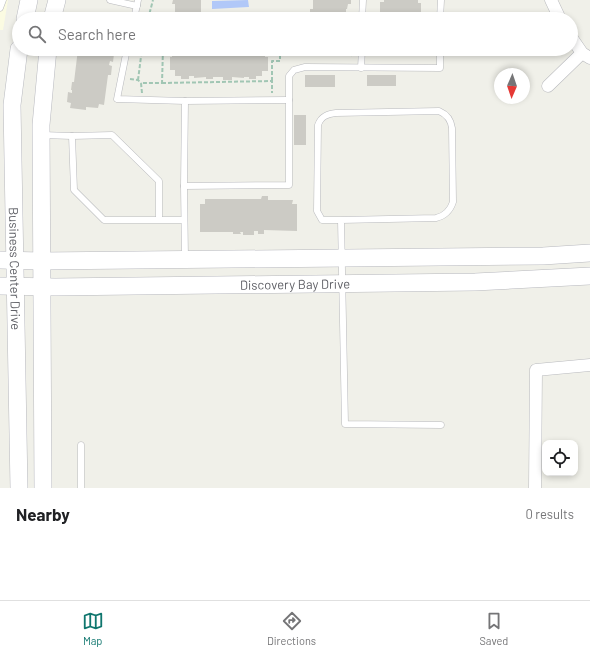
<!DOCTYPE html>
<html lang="en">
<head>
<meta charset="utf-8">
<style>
  :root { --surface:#fff; --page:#f2f2f2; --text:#202124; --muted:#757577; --line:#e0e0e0; --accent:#0f766e }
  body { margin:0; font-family:Barlow,sans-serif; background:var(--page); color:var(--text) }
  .controls { position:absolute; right:12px; bottom:12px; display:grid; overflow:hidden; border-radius:8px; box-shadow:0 2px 6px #0003 }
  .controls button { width:36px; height:36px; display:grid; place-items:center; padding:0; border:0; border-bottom:1px solid var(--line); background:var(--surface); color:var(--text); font:20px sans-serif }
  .compass { position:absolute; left:494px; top:68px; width:36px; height:36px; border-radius:50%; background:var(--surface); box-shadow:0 2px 6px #0003; rotate:182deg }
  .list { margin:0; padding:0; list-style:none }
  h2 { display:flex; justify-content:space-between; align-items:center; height:52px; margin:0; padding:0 16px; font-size:17px }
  h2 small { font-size:13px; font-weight:400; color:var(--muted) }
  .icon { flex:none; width:22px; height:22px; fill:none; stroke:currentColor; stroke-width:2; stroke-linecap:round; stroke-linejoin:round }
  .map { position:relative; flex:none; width:590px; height:488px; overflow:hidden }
  .search { position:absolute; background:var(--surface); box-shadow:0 2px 6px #0003; left:12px; right:12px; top:12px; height:44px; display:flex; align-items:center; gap:10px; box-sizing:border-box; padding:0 14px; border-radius:22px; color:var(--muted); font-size:15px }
  .sheet { height:112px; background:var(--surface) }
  nav { display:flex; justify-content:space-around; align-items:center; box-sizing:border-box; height:56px; border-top:1px solid var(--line); background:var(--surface); font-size:11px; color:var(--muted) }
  nav a { display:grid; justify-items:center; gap:2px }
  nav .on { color:var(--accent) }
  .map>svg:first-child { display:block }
  .commercial { fill:#fbfbe2 }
  .water { fill:#b1c8f8 }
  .building { fill:#cccbc5 }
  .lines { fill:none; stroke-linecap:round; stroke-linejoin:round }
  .lane-casing { stroke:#b8b9bd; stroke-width:7 }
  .street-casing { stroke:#b8b9bd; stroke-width:13 }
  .secondary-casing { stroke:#b7b8be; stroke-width:18 }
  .path { stroke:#a1c6b4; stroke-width:2; stroke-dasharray:4 2; stroke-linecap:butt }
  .lane { stroke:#fff; stroke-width:6 }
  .street { stroke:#fff; stroke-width:12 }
  .secondary { stroke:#fff; stroke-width:17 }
  .labels { text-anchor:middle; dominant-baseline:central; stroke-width:3; stroke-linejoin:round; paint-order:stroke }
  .street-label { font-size:13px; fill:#606167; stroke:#fff }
</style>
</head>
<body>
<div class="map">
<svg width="590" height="488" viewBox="0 0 590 488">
  <rect width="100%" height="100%" fill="#f0f0e9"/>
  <polygon class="commercial" points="0,0 8,0 3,30 0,30"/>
  <polygon class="water" points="248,0 249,7 212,9 212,1"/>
  <g class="building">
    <polygon points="173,0 201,0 201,13 197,14 197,19 175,19 175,4 172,4"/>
    <polygon points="313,0 351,0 351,4 348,4 347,9 346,9 346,19 310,19 310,9 313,9"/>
    <polygon points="384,0 418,0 418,3 421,3 421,12 417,12 417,19 383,19 383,13 380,13 380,2 384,2"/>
    <polygon points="78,49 111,49 110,54 114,54 113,62 110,61 109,65 112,66 111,75 108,75 104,105 99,104 98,108 86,107 86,110 70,108 71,103 67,102 68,92 72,93 72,90 71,90 72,82 74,82"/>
    <polygon points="172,49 265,49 265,57 268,57 268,71 262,71 262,76 256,76 256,79 249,79 249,77 244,77 244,78 232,77 232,80 223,80 223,77 213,77 213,79 206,79 206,77 194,78 194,76 189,76 189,79 181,79 181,76 175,76 175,70 170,70 170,57 172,57"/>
    <rect x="305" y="75" width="30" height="12"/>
    <rect x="367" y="75" width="29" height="11"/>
    <rect x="294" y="115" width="12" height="30"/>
    <polygon points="262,196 268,196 268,200 293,200 292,204 297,204 297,231 264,230 264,234 258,234 258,231 254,231 254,235 243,235 243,232 240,232 241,234 233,234 233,232 200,232 200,204 205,204 205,199 261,199"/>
  </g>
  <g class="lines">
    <g class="lane-casing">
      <g id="lane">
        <polyline points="110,0 137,6"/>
        <polyline points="0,8 3,0"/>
        <polyline points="134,19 138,0"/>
        <polyline points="362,19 363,0"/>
        <polyline points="440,19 441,0"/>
        <polyline points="127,49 117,99 185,101 184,186"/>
        <polyline points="361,68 362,49"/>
        <polyline points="185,101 289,100"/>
        <polyline points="42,135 72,136"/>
        <polyline points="159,220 159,181 112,135 72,136 74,190 104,220 184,220"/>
        <path d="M341 220 436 218C445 216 450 211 453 202L452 128C451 120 446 114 439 111L336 113C328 114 321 116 318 125L317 211 322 220H341L345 424 441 425"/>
        <polyline points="185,258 184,186 289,185 289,76 294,70 305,67 440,68 440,49"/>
        <polyline points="81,445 81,488"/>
      </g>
    </g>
    <g class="street-casing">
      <g id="street">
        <polyline points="551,0 560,19"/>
        <polyline points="571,37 582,53 590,58"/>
        <polyline points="548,86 582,53"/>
        <polyline points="535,488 536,370 590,365"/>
      </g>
    </g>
    <g class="secondary-casing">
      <g id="secondary">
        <polyline points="25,19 29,0"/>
        <polyline points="52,19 57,0"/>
        <path id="s1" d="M19 49 12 105 19 488"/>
        <polyline points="0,260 41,261 543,256 590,253"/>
        <path id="s2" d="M0 286 55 287 475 282 590 276"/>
        <polyline points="43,488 41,125 48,49"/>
      </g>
    </g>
    <g class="path">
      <polyline points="198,17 198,19"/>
      <polyline points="148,19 153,0"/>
      <polyline points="216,19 216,13"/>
      <polyline points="252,19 253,13"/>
      <polyline points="279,49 280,52 343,51 353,56"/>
      <polyline points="130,79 138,80 141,83"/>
      <polyline points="138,80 142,49"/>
      <polyline points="272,81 272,61 280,61 280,52"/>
      <polyline points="162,83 272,81 272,93"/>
      <polyline points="142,93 141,83 162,83 163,49"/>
    </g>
    <use href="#lane" class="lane"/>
    <use href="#street" class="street"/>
    <use href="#secondary" class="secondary"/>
  </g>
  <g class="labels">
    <g class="street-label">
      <text stroke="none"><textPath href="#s1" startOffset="220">Business Center Drive</textPath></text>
      <text stroke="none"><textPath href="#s2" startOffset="295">Discovery Bay Drive</textPath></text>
    </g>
  </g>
</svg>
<div class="controls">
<button><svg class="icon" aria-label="locate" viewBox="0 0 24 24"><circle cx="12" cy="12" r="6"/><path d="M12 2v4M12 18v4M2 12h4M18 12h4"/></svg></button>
</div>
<svg class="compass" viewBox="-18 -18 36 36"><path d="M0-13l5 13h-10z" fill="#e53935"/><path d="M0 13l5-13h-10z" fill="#757577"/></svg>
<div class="search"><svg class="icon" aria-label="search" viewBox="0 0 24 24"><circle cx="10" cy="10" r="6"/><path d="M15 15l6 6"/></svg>Search here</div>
</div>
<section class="sheet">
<h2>Nearby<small>0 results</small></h2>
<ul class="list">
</ul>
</section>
<nav>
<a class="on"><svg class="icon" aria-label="map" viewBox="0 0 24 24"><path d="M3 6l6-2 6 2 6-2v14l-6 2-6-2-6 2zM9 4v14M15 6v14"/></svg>Map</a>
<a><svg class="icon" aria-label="directions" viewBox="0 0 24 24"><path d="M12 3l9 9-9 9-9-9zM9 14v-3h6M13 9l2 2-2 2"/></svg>Directions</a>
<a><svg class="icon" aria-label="saved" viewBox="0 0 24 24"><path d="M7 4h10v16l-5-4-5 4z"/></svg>Saved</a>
</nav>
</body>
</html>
